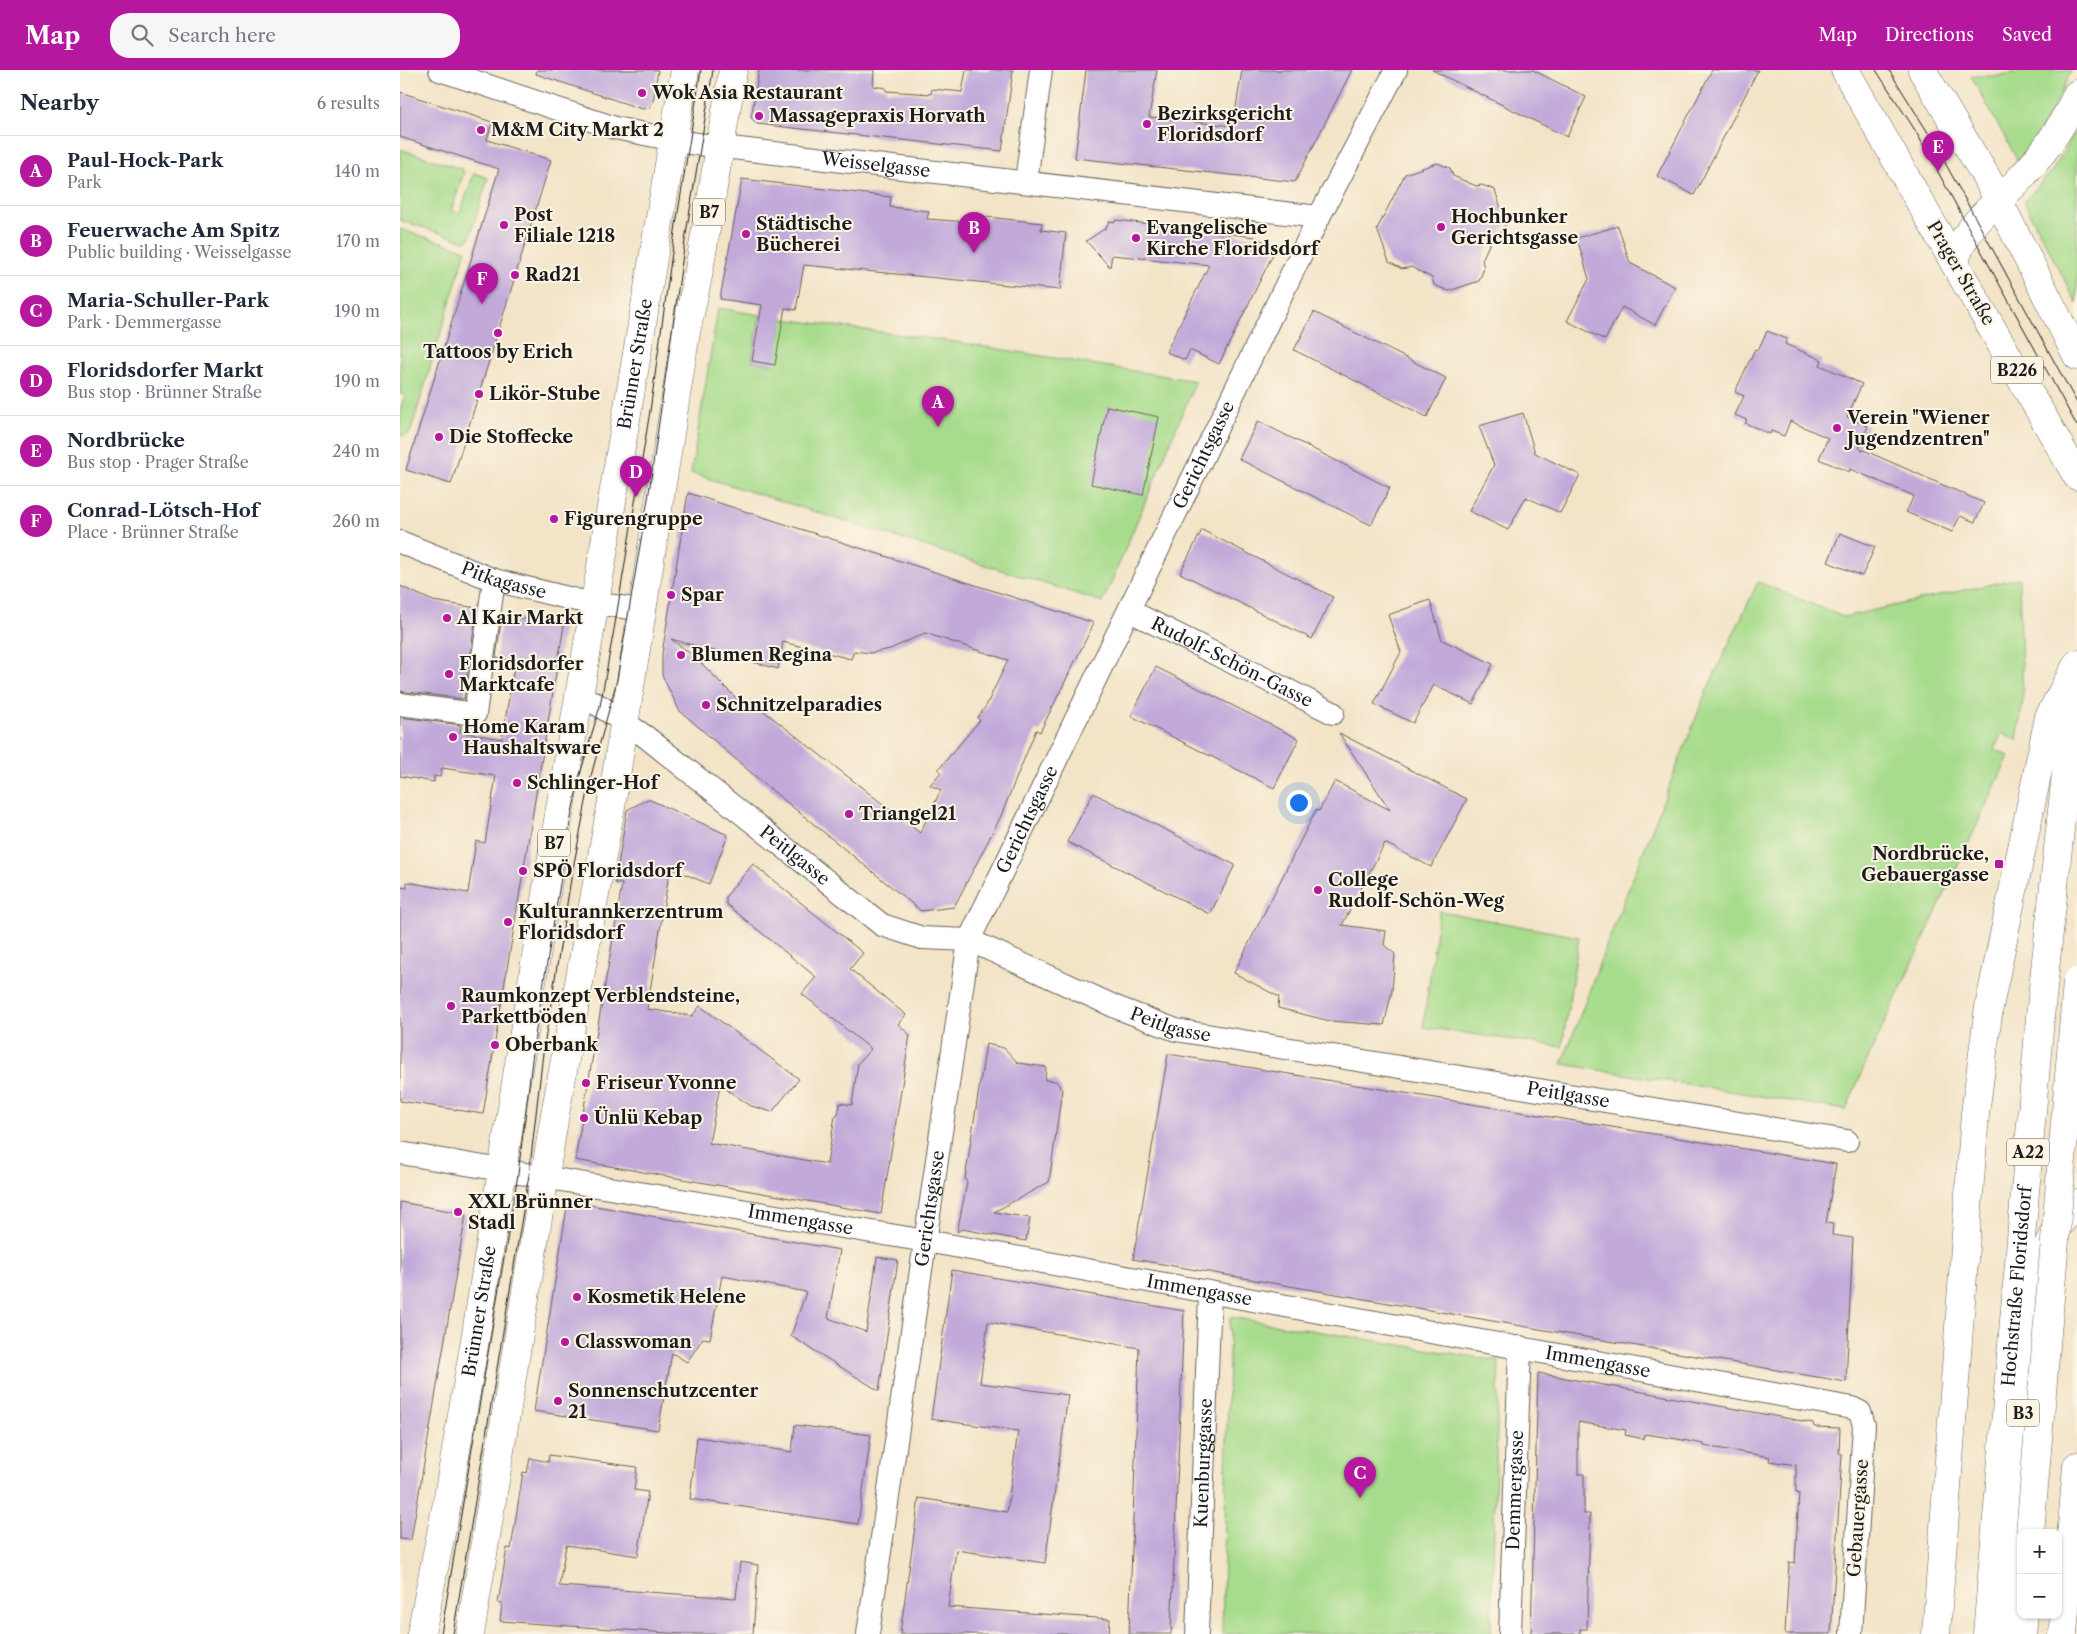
<!DOCTYPE html>
<html lang="en">
<head>
<meta charset="utf-8">
<style>
  :root { --surface:#fff; --page:#f6f6f7; --text:#1f2937; --muted:#747a83; --line:#e0e1e3; --accent:#b5179e }
  body { margin:0; font-family:"Libre Caslon Text",serif; background:var(--page); color:var(--text) }
  .controls { position:absolute; right:15px; bottom:15px; display:grid; overflow:hidden; border-radius:10px; box-shadow:0 1px 4px #0004 }
  .controls button { width:45px; height:45px; display:grid; place-items:center; padding:0; border:0; border-bottom:1px solid var(--line); background:var(--surface); color:var(--text); font:25px sans-serif }
  .you { position:absolute; left:898px; top:732px; width:18px; height:18px; margin:-12px; border:4px solid #fff; border-radius:50%; background:#1a73e8; box-shadow:0 0 0 8px #1a73e833 }
  .badge { display:grid; place-items:center; width:32px; height:32px; border-radius:50%; background:var(--accent); color:#fff; font-size:16px; font-weight:700 }
  .pin { position:absolute; translate:-50% -41px; filter:drop-shadow(0 1px 2px #0008) }
  .pin::after { content:''; position:absolute; top:26px; width:18px; height:15px; background:inherit; clip-path:polygon(0 0,100% 0,50% 100%) }
  .list { margin:0; padding:0; list-style:none }
  h2 { display:flex; justify-content:space-between; align-items:center; height:65px; margin:0; padding:0 20px; font-size:21px }
  h2 small { font-size:16px; font-weight:400; color:var(--muted) }
  .list li { display:grid; grid-template-columns:32px 1fr auto; gap:15px; align-items:center; box-sizing:border-box; height:70px; padding:0 20px; border-top:1px solid var(--line) }
  .list b { display:block; font-size:19px; white-space:nowrap }
  .list p { margin:0; font-size:16px; white-space:nowrap; color:var(--muted) }
  .list em { font-size:16px; font-style:normal; color:var(--muted) }
  .icon { flex:none; width:28px; height:28px; fill:none; stroke:currentColor; stroke-width:2; stroke-linecap:round; stroke-linejoin:round }
  .map { position:relative; flex:none; width:1677px; height:1564px; overflow:hidden }
  header { display:flex; align-items:center; gap:30px; box-sizing:border-box; height:70px; padding:0 25px; background:var(--accent); color:#fff }
  header strong { font-size:24px }
  nav { display:flex; gap:28px; margin-inline-start:auto; font-size:18px }
  .search { width:350px; height:45px; background:var(--page); display:flex; align-items:center; gap:12px; box-sizing:border-box; padding:0 18px; border-radius:20px; color:var(--muted); font-size:19px }
  main { display:flex }
  aside { flex:1; background:var(--surface) }
  .map>svg:first-child { display:block }
  .green { fill:#a7dc8c; stroke:#627c54 }
  .building { fill:#c1aada; fill-rule:evenodd }
  .lines { fill:none; stroke-linecap:round; stroke-linejoin:round }
  .minor-casing { stroke:#676258; stroke-width:24 }
  .secondary-casing { stroke:#676258; stroke-width:29 }
  .primary-casing { stroke:#676258; stroke-width:29 }
  .motorway-casing { stroke:#676258; stroke-width:29 }
  .minor { stroke:#fff; stroke-width:22 }
  .secondary { stroke:#fff; stroke-width:28 }
  .primary { stroke:#fff; stroke-width:28 }
  .motorway { stroke:#fff; stroke-width:28 }
  .tram { stroke:#1c1c1c; stroke-width:1 }
  .motorway-bridge-casing { stroke:#676258; stroke-width:29; stroke-linecap:butt }
  .motorway-bridge { stroke:#fff; stroke-width:28 }
  .poi-dot { fill:#b5179e; stroke:#fcf5e5; stroke-width:2 }
  .labels { text-anchor:middle; dominant-baseline:central; stroke-width:4; stroke-linejoin:round; paint-order:stroke }
  .shield { fill:#fcf5e5; stroke:#5f5d58; stroke-width:1 }
  .shield-label { font-size:16px; font-weight:bold; fill:#1c1c1c }
  .poi-label { font-size:18px; font-weight:bold; fill:#1c1c1c; stroke:#fcf5e5; text-anchor:start }
  .street-label { font-size:18px; fill:#1c1c1c; stroke:#fcf5e5 }
</style>
</head>
<body>
<header>
<strong>Map</strong>
<div class="search"><svg class="icon" aria-label="search" viewBox="0 0 24 24"><circle cx="10" cy="10" r="6"/><path d="M15 15l6 6"/></svg>Search here</div>
<nav><a>Map</a><a>Directions</a><a>Saved</a></nav>
</header>
<main>
<aside>
<h2>Nearby<small>6 results</small></h2>
<ul class="list">
<li><span class="badge">A</span><div><b>Paul-Hock-Park</b><p>Park</p></div><em>140 m</em></li>
<li><span class="badge">B</span><div><b>Feuerwache Am Spitz</b><p>Public building · Weisselgasse</p></div><em>170 m</em></li>
<li><span class="badge">C</span><div><b>Maria-Schuller-Park</b><p>Park · Demmergasse</p></div><em>190 m</em></li>
<li><span class="badge">D</span><div><b>Floridsdorfer Markt</b><p>Bus stop · Brünner Straße</p></div><em>190 m</em></li>
<li><span class="badge">E</span><div><b>Nordbrücke</b><p>Bus stop · Prager Straße</p></div><em>240 m</em></li>
<li><span class="badge">F</span><div><b>Conrad-Lötsch-Hof</b><p>Place · Brünner Straße</p></div><em>260 m</em></li>
</ul>
</aside>
<div class="map">
<svg width="1677" height="1564" viewBox="0 0 1677 1564">
  <rect width="100%" height="100%" fill="#fcf5e5"/>
  <filter id="ink" filterUnits="userSpaceOnUse"><feTurbulence type="fractalNoise" baseFrequency=".02" numOctaves="2"/><feDisplacementMap in="SourceGraphic" scale="10" xChannelSelector="R" yChannelSelector="G"/><feConvolveMatrix kernelMatrix="1 2 1 2 8 2 1 2 1" color-interpolation-filters="sRGB"/></filter>
  <filter id="wash" filterUnits="userSpaceOnUse"><feTurbulence type="fractalNoise" baseFrequency=".0096" numOctaves="4" result="noise"/><feDisplacementMap in="SourceGraphic" scale="20" xChannelSelector="R" yChannelSelector="G"/><feGaussianBlur stdDeviation="1.12" result="paint"/><feColorMatrix in="noise" values="0 0 0 0 0 0 0 0 0 0 0 0 0 0 0 0 0 1.4 0 .05"/><feComposite in="paint" operator="in"/></filter>
  <g filter="url(#wash)">
    <rect width="100%" height="100%" fill="#f3e4c8"/>
    <g class="green">
      <path d="M1627 0H1671C1657 34 1641 62 1618 91L1571 6H1597Z"/>
      <polygon points="1677,59 1677,234 1624,132 1654,98"/>
      <polygon points="0,79 62,99 64,102 51,141 60,143 74,103 88,108 69,169 65,171 0,150"/>
      <polygon points="0,159 66,180 10,363 3,366 0,365 0,341 5,325 0,324"/>
      <polygon points="318,238 360,245 352,291 374,295 383,249 549,271 796,311 703,532 291,403"/>
      <polygon points="1619,508 1623,630 1617,670 1602,663 1594,679 1609,686 1464,997 1446,1040 1162,994 1203,884 1306,622 1358,512 1443,547"/>
      <polygon points="1039,841 1179,867 1162,977 1023,957"/>
      <polygon points="830,1247 1099,1291 1091,1564 822,1564"/>
    </g>
    <g id="blocks">
      <g class="building">
        <polygon points="137,0 258,0 253,32 250,37 242,39 136,4"/>
        <polygon points="359,0 474,0 473,16 486,18 486,21 531,24 532,19 562,22 566,0 613,0 602,81 357,54 351,48"/>
        <polygon points="686,0 757,0 749,47 833,56 842,0 952,0 895,112 675,88"/>
        <polygon points="1032,0 1133,0 1186,27 1167,67"/>
        <polygon points="1312,0 1358,0 1294,125 1257,106"/>
        <polygon points="0,22 92,52 87,70 151,90 51,414 6,400 99,99 0,67"/>
        <polygon points="1037,93 1050,98 1053,106 1076,116 1082,115 1095,120 1106,154 1098,166 1092,168 1082,190 1084,198 1079,211 1049,221 1034,215 1032,208 1011,197 1002,199 989,192 977,159 1005,104"/>
        <polygon points="342,109 491,127 490,137 529,141 527,149 568,152 569,145 642,153 641,160 666,163 660,220 404,195 396,240 385,238 375,295 352,291 362,235 320,229"/>
        <polygon points="716,150 855,167 876,178 819,294 790,280 785,290 766,282 809,195 712,185 710,197 686,171 706,158 709,151 715,152"/>
        <polygon points="1218,156 1230,193 1275,217 1255,255 1222,237 1205,270 1167,251 1189,209 1177,168"/>
        <polygon points="914,242 1046,308 1027,347 894,280"/>
        <polygon points="1367,261 1387,269 1385,274 1422,290 1420,295 1462,314 1447,347 1468,356 1459,378 1584,433 1575,452 1560,446 1552,462 1506,442 1514,426 1450,399 1449,402 1419,389 1428,368 1390,351 1384,366 1371,361 1370,364 1345,353 1347,350 1335,345 1344,326 1335,322 1355,279 1358,280"/>
        <polygon points="707,336 759,347 743,425 691,414"/>
        <polygon points="1123,343 1135,383 1180,405 1160,443 1126,427 1108,460 1069,441 1094,395 1079,356"/>
        <polygon points="858,351 990,418 971,455 839,389"/>
        <path d="M288 423 694 553 640 662 636 660 600 748 554 837 521 841 363 713 279 640 262 605V584ZM525 563 608 590 586 636 577 648 580 650 538 700 541 702 530 715 541 720 520 763 351 631 346 638 295 587 271 569 378 599 383 572 451 589 454 581 470 583 490 579Z"/>
        <polygon points="802,460 933,527 912,569 780,503"/>
        <polygon points="1440,463 1475,477 1462,506 1428,492"/>
        <polygon points="0,516 33,531 77,538 64,629 0,621"/>
        <polygon points="1030,530 1042,570 1093,594 1073,634 1034,615 1013,653 974,634 1001,582 988,545"/>
        <polygon points="102,545 164,555 83,1044 0,1031 0,817 7,818 7,812 68,823 76,771 85,773 96,706 42,698 40,707 34,706 34,712 0,706 0,647 61,655 60,662 102,669 115,591 96,588"/>
        <polygon points="756,597 899,669 874,718 731,646"/>
        <polygon points="939,663 1067,729 1031,797 985,773 942,855 986,861 984,875 995,884 992,921 984,955 930,951 878,938 879,927 834,903 916,740 919,741 935,711 990,740"/>
        <polygon points="693,723 835,795 810,844 667,772"/>
        <polygon points="248,729 328,765 309,814 270,798 247,939 292,946 300,936 399,1009 372,1042 351,1036 320,1015 309,1073 427,1094 435,1046 438,1045 440,1033 452,1035 458,993 471,979 402,924 416,907 326,834 326,826 353,794 463,883 450,899 506,945 498,954 510,965 481,1144 175,1090 217,845 222,814 215,813 227,740"/>
        <polygon points="586,974 604,978 618,993 646,997 645,1010 656,1011 662,1020 649,1112 594,1142 630,1148 626,1171 562,1159 557,1162 567,1113 565,1109"/>
        <polygon points="768,984 1436,1094 1426,1153 1433,1154 1432,1165 1453,1168 1446,1312 733,1189"/>
        <polygon points="168,1131 440,1180 428,1248 466,1262 477,1187 498,1190 479,1321 391,1266 406,1222 322,1206 310,1269 303,1268 287,1292 272,1283 258,1360 134,1341"/>
        <polygon points="0,1132 66,1144 11,1470 0,1469"/>
        <polygon points="552,1200 784,1241 771,1564 729,1564 739,1278 588,1252 580,1313 668,1325 645,1493 556,1480 548,1537 710,1549 709,1564 500,1564 519,1428 607,1442 618,1361 531,1349"/>
        <polygon points="1138,1303 1413,1353 1414,1357 1440,1358 1439,1383 1442,1384 1431,1564 1385,1564 1389,1492 1395,1493 1399,1423 1396,1423 1396,1395 1369,1391 1370,1387 1304,1376 1304,1374 1277,1369 1245,1364 1244,1369 1225,1365 1226,1360 1178,1352 1178,1404 1184,1404 1184,1444 1190,1444 1187,1559 1180,1559 1180,1564 1131,1564"/>
        <polygon points="395,1355 471,1365 458,1454 290,1429 297,1367 392,1382"/>
        <polygon points="149,1385 237,1397 234,1420 248,1422 238,1486 166,1475 159,1516 336,1528 340,1492 358,1495 353,1564 282,1564 100,1551 102,1534 98,1533 107,1478 111,1479 123,1402 127,1403 130,1388 148,1392"/>
      </g>
    </g>
  </g>
  <g filter="url(#ink)">
    <use href="#blocks" fill-opacity="0" stroke="#676258" stroke-width="1"/>
    <g class="lines">
      <g class="minor-casing">
        <g id="minor">
          <path id="s1" d="M40 0 215 58 289 73 919 147"/>
          <polyline points="626,111 641,0"/>
          <path id="s2" d="M0 472 94 510 176 530 241 540"/>
          <path id="s3" d="M730 541 933 643"/>
          <path id="s4" d="M180 626 200 636 246 667 482 855 522 868 569 870 718 938 776 960 1447 1071"/>
          <polyline points="0,634 75,644 94,510"/>
          <path id="s5" d="M0 1083 526 1171 1452 1338 1460 1342 1464 1355 1451 1564"/>
          <path id="s6" d="M468 1564 569 870 919 147 996 0"/>
          <path id="s7" d="M797 1564 810 1223"/>
          <path id="s8" d="M1110 1564 1120 1277"/>
        </g>
      </g>
      <g class="secondary-casing">
        <g id="secondary">
          <polyline points="1445,0 1555,194"/>
          <polyline points="1522,0 1588,110 1677,286"/>
        </g>
      </g>
      <g class="primary-casing">
        <g id="primary">
          <polyline points="1555,194 1677,406"/>
          <path id="s9" d="M21 1564 46 1438 75 1270 153 780 285 0"/>
          <polyline points="70,1564 154,1050 212,731 286,262 298,206 333,0"/>
          <path d="M1605 1564 1634 1220C1642 1186 1652 1157 1677 1133"/>
        </g>
      </g>
      <g class="motorway-casing">
        <g id="motorway">
          <path d="M1555 194C1560 161 1594 135 1616 113 1641 87 1663 57 1677 24"/>
          <polyline points="1536,1564 1575,1044 1589,937 1649,647 1677,594"/>
          <path id="s10" d="M1587 1564 1641 937 1676 610"/>
          <polyline points="1622,1564 1624,1545"/>
          <polyline points="1663,1564 1677,1396"/>
        </g>
      </g>
      <use href="#minor" class="minor"/>
      <use href="#secondary" class="secondary"/>
      <use href="#primary" class="primary"/>
      <use href="#motorway" class="motorway"/>
      <g class="tram">
        <polyline points="1476,0 1515,60 1677,356"/>
        <polyline points="1489,0 1532,69 1677,333"/>
        <polyline points="41,1564 118,1104 135,966 170,753 179,708 200,636 215,554 250,341 275,161 301,0"/>
        <polyline points="53,1564 129,1105 143,983 171,809 191,706 217,610 248,429 286,164 313,0"/>
      </g>
      <g class="motorway-bridge-casing">
        <polyline id="motorway-bridge" points="1630,1463 1677,912"/>
      </g>
      <use href="#motorway-bridge" class="motorway-bridge"/>
    </g>
  </g>
  <g class="poi-dot">
    <circle cx="242" cy="23" r="5"/>
    <circle cx="359" cy="46" r="5"/>
    <circle cx="747" cy="54" r="5"/>
    <circle cx="81" cy="60" r="5"/>
    <circle cx="104" cy="155" r="5"/>
    <circle cx="1041" cy="157" r="5"/>
    <circle cx="346" cy="164" r="5"/>
    <circle cx="736" cy="168" r="5"/>
    <circle cx="115" cy="205" r="5"/>
    <circle cx="98" cy="263" r="5"/>
    <circle cx="79" cy="324" r="5"/>
    <circle cx="1437" cy="358" r="5"/>
    <circle cx="39" cy="367" r="5"/>
    <circle cx="154" cy="449" r="5"/>
    <circle cx="271" cy="525" r="5"/>
    <circle cx="47" cy="548" r="5"/>
    <circle cx="281" cy="585" r="5"/>
    <circle cx="49" cy="604" r="5"/>
    <circle cx="306" cy="635" r="5"/>
    <circle cx="53" cy="667" r="5"/>
    <circle cx="117" cy="713" r="5"/>
    <circle cx="449" cy="744" r="5"/>
    <rect x="1594" y="789" width="10" height="10" rx="2.5"/>
    <circle cx="123" cy="801" r="5"/>
    <circle cx="918" cy="820" r="5"/>
    <circle cx="108" cy="852" r="5"/>
    <circle cx="51" cy="936" r="5"/>
    <circle cx="95" cy="975" r="5"/>
    <circle cx="186" cy="1013" r="5"/>
    <circle cx="184" cy="1048" r="5"/>
    <circle cx="58" cy="1142" r="5"/>
    <circle cx="177" cy="1227" r="5"/>
    <circle cx="165" cy="1272" r="5"/>
    <circle cx="158" cy="1331" r="5"/>
  </g>
  <g class="labels">
    <g class="shield">
      <rect x="293" y="128.5" width="32" height="27" rx="4"/>
      <rect x="1591" y="286.5" width="52" height="27" rx="4"/>
      <rect x="138" y="759.5" width="32" height="27" rx="4"/>
      <rect x="1607" y="1068.5" width="42" height="27" rx="4"/>
      <rect x="1607" y="1329.5" width="32" height="27" rx="4"/>
    </g>
    <g class="shield-label">
      <text x="309" y="142">B7</text>
      <text x="1617" y="300">B226</text>
      <text x="154" y="773">B7</text>
      <text x="1628" y="1082">A22</text>
      <text x="1623" y="1343">B3</text>
    </g>
    <g class="poi-label">
      <text x="252" y="23">Wok Asia Restaurant</text>
      <text x="757" y="44">Bezirksgericht<tspan x="757" dy="21">Floridsdorf</tspan></text>
      <text x="369" y="46">Massagepraxis Horvath</text>
      <text x="91" y="60">M&amp;M City Markt 2</text>
      <text x="114" y="145">Post<tspan x="114" dy="21">Filiale 1218</tspan></text>
      <text x="1051" y="147">Hochbunker<tspan x="1051" dy="21">Gerichtsgasse</tspan></text>
      <text x="356" y="154">Städtische<tspan x="356" dy="21">Bücherei</tspan></text>
      <text x="746" y="158">Evangelische<tspan x="746" dy="21">Kirche Floridsdorf</tspan></text>
      <text x="125" y="205">Rad21</text>
      <text x="98" y="282" text-anchor="middle">Tattoos by Erich</text>
      <text x="89" y="324">Likör-Stube</text>
      <text x="1447" y="348">Verein "Wiener<tspan x="1447" dy="21">Jugendzentren"</tspan></text>
      <text x="49" y="367">Die Stoffecke</text>
      <text x="164" y="449">Figurengruppe</text>
      <text x="281" y="525">Spar</text>
      <text x="57" y="548">Al Kair Markt</text>
      <text x="291" y="585">Blumen Regina</text>
      <text x="59" y="594">Floridsdorfer<tspan x="59" dy="21">Marktcafe</tspan></text>
      <text x="316" y="635">Schnitzelparadies</text>
      <text x="63" y="657">Home Karam<tspan x="63" dy="21">Haushaltsware</tspan></text>
      <text x="127" y="713">Schlinger-Hof</text>
      <text x="459" y="744">Triangel21</text>
      <text x="1589" y="784" text-anchor="end">Nordbrücke,<tspan x="1589" dy="21">Gebauergasse</tspan></text>
      <text x="133" y="801">SPÖ Floridsdorf</text>
      <text x="928" y="810">College<tspan x="928" dy="21">Rudolf-Schön-Weg</tspan></text>
      <text x="118" y="842">Kulturannkerzentrum<tspan x="118" dy="21">Floridsdorf</tspan></text>
      <text x="61" y="926">Raumkonzept Verblendsteine,<tspan x="61" dy="21">Parkettböden</tspan></text>
      <text x="105" y="975">Oberbank</text>
      <text x="196" y="1013">Friseur Yvonne</text>
      <text x="194" y="1048">Ünlü Kebap</text>
      <text x="68" y="1132">XXL Brünner<tspan x="68" dy="21">Stadl</tspan></text>
      <text x="187" y="1227">Kosmetik Helene</text>
      <text x="175" y="1272">Classwoman</text>
      <text x="168" y="1321">Sonnenschutzcenter<tspan x="168" dy="21">21</tspan></text>
    </g>
    <g class="street-label">
      <text stroke="none"><textPath href="#s1" startOffset="448">Weisselgasse</textPath></text>
      <text transform="translate(1561 203) rotate(60)">Prager Straße</text>
      <text stroke="none"><textPath href="#s9" startOffset="1288">Brünner Straße</textPath></text>
      <text stroke="none"><textPath href="#s6" startOffset="1240">Gerichtsgasse</textPath></text>
      <text stroke="none"><textPath href="#s2" startOffset="111">Pitkagasse</textPath></text>
      <text stroke="none"><textPath href="#s3" startOffset="114">Rudolf-Schön-Gasse</textPath></text>
      <text stroke="none"><textPath href="#s6" startOffset="835">Gerichtsgasse</textPath></text>
      <text stroke="none"><textPath href="#s4" startOffset="268">Peitlgasse</textPath></text>
      <text stroke="none"><textPath href="#s4" startOffset="688">Peitlgasse</textPath></text>
      <text stroke="none"><textPath href="#s4" startOffset="1092">Peitlgasse</textPath></text>
      <text stroke="none"><textPath href="#s6" startOffset="430">Gerichtsgasse</textPath></text>
      <text stroke="none"><textPath href="#s5" startOffset="406">Immengasse</textPath></text>
      <text stroke="none"><textPath href="#s10" startOffset="349">Hochstraße Floridsdorf</textPath></text>
      <text stroke="none"><textPath href="#s5" startOffset="811">Immengasse</textPath></text>
      <text stroke="none"><textPath href="#s9" startOffset="328">Brünner Straße</textPath></text>
      <text stroke="none"><textPath href="#s5" startOffset="1216">Immengasse</textPath></text>
      <text stroke="none"><textPath href="#s7" startOffset="171">Kuenburggasse</textPath></text>
      <text stroke="none"><textPath href="#s8" startOffset="144">Demmergasse</textPath></text>
      <text transform="translate(1458 1448) rotate(-86)">Gebauergasse</text>
    </g>
  </g>
</svg>
<div class="controls">
<button>+</button>
<button>−</button>
</div>
<div class="you"></div>
<div class="pin badge" style="left:538px;top:357px">A</div>
<div class="pin badge" style="left:574px;top:183px">B</div>
<div class="pin badge" style="left:960px;top:1428px">C</div>
<div class="pin badge" style="left:236px;top:427px">D</div>
<div class="pin badge" style="left:1538px;top:102px">E</div>
<div class="pin badge" style="left:82px;top:234px">F</div>
</div>
</main>
</body>
</html>
